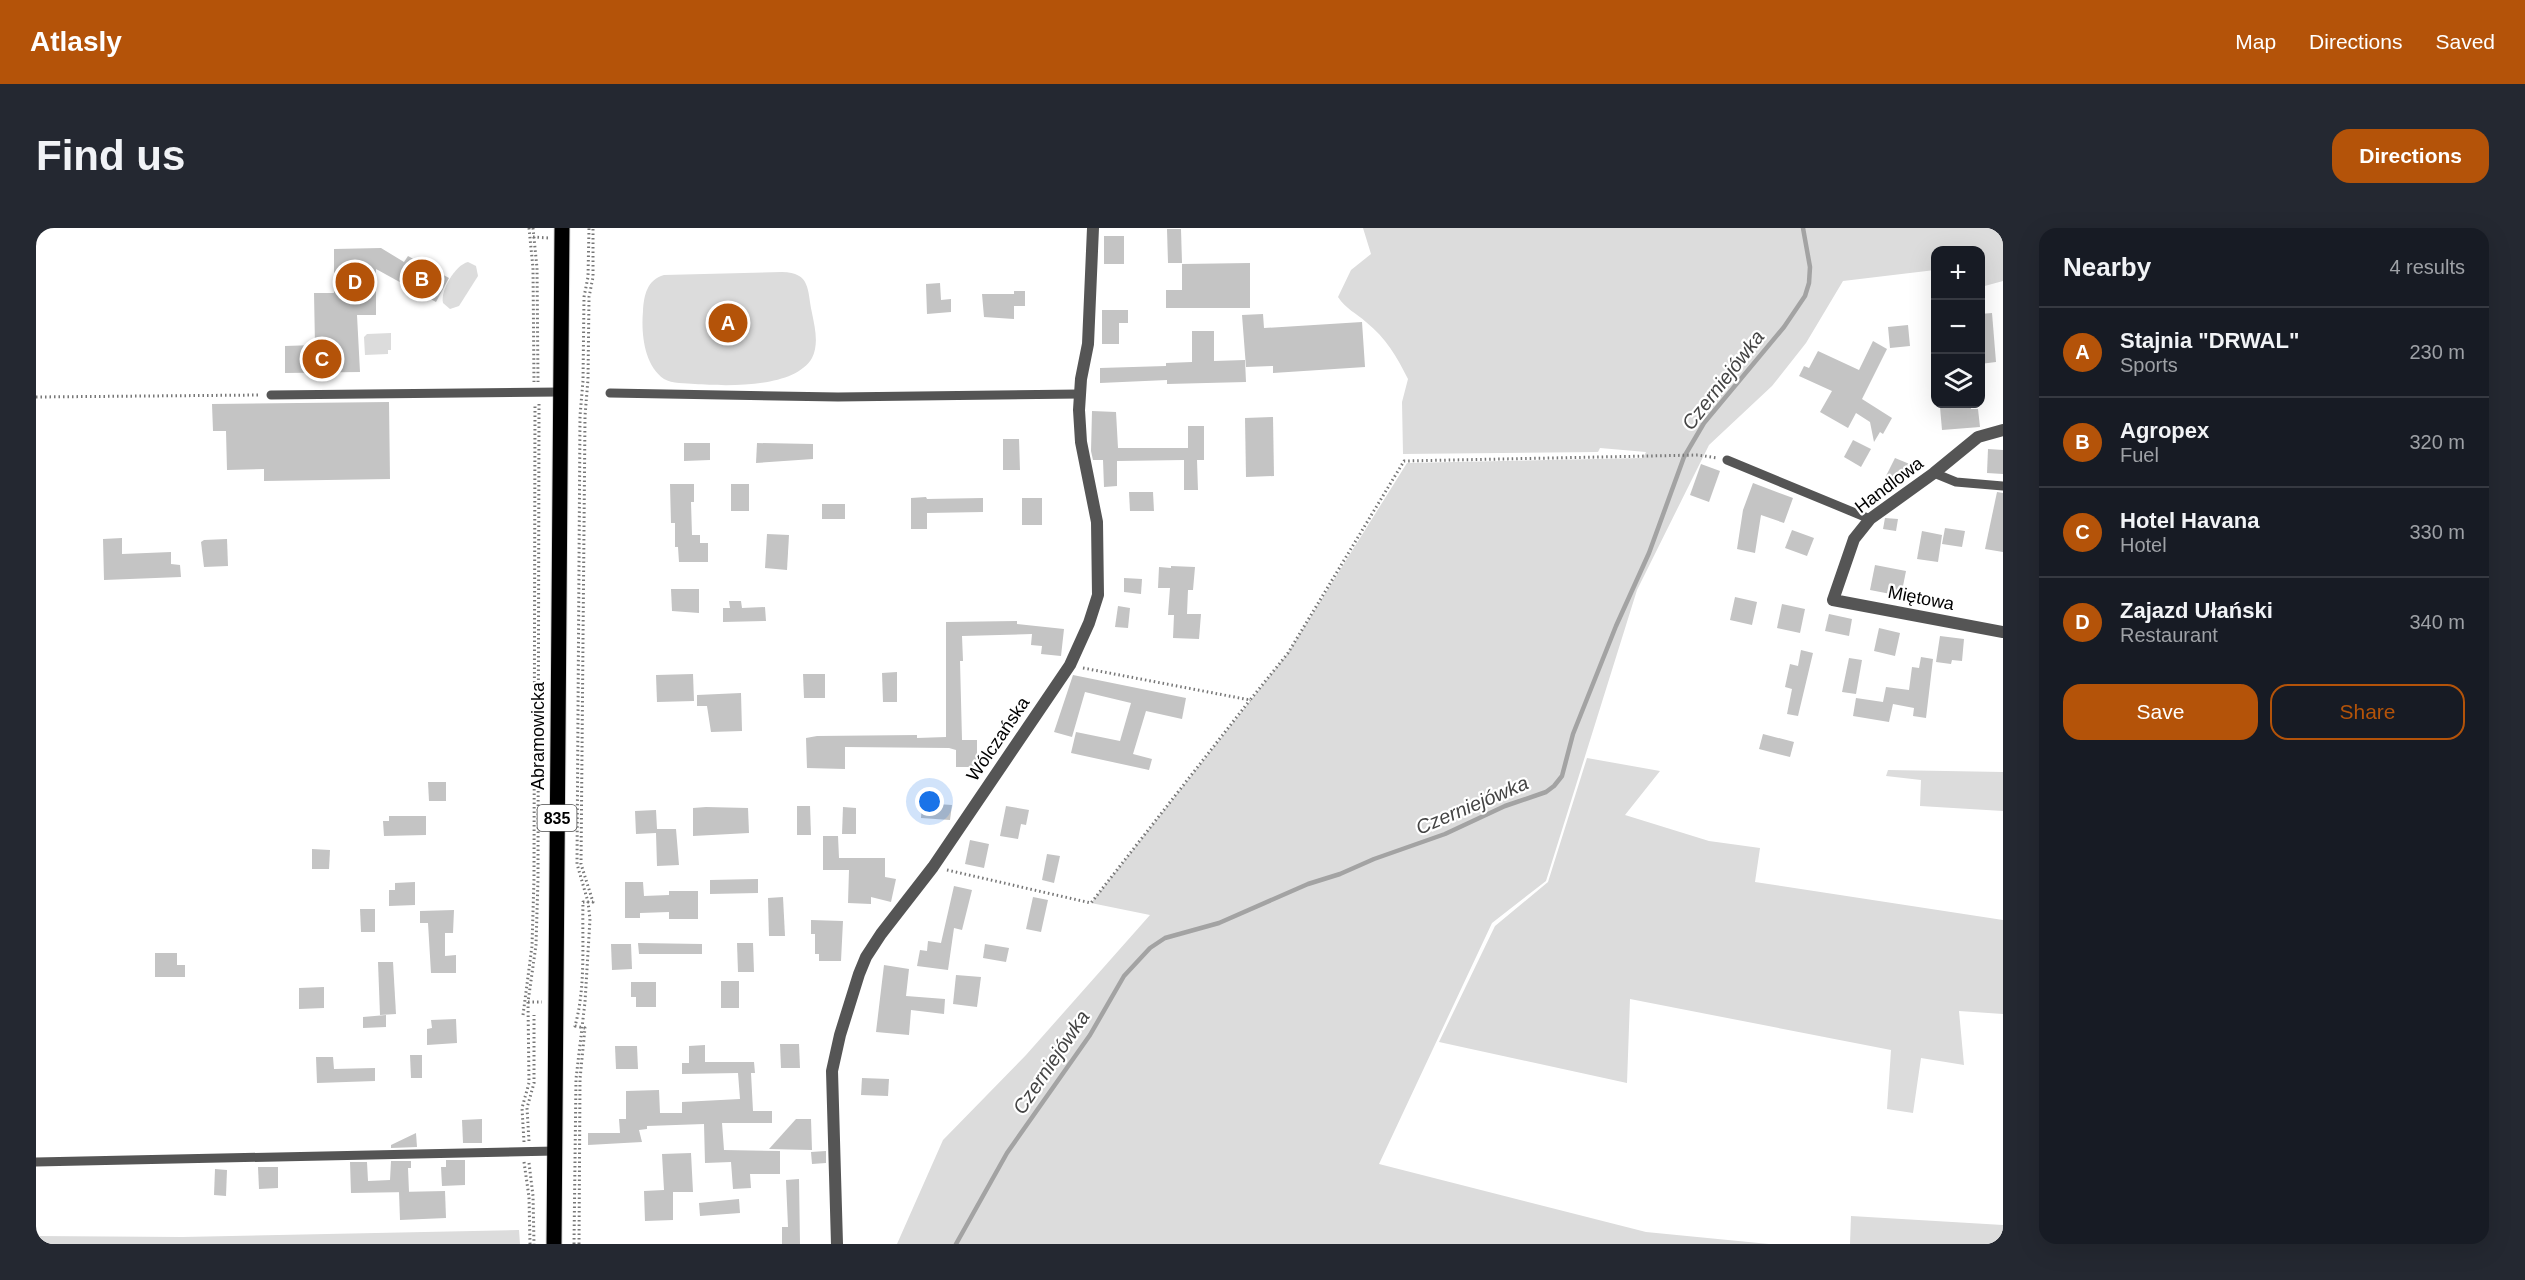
<!DOCTYPE html>
<html lang="en">
<head>
<meta charset="utf-8">
<style>
  :root { --surface:#171b24; --page:#242831; --text:#f1f3f6; --muted:#9ea1a6; --line:#363941; --accent:#b45309 }
  body { margin:0; font-family:Helvetica,sans-serif; background:var(--page); color:var(--text) }
  .controls { position:absolute; right:18px; top:18px; display:grid; overflow:hidden; border-radius:12px; box-shadow:0 6px 24px #0002 }
  .controls button { width:54px; height:54px; display:grid; place-items:center; padding:0; border:0; border-bottom:2px solid var(--line); background:var(--surface); color:var(--text); font:30px sans-serif }
  .you { position:absolute; left:894px; top:574px; width:21px; height:21px; margin:-15px; border:4px solid #fff; border-radius:50%; background:#1a73e8; box-shadow:0 0 0 9px #1a73e833 }
  .badge { display:grid; place-items:center; width:39px; height:39px; border-radius:50%; background:var(--accent); color:#fff; font-size:20px; font-weight:700 }
  .pin { position:absolute; translate:-50% -50%; border:3px solid #fff; box-shadow:0 2px 6px #0006 }
  .list { margin:0; padding:0; list-style:none }
  h2 { display:flex; justify-content:space-between; align-items:center; height:78px; margin:0; padding:0 24px; font-size:26px }
  h2 small { font-size:20px; font-weight:400; color:var(--muted) }
  .list li { display:grid; grid-template-columns:39px 1fr auto; gap:18px; align-items:center; box-sizing:border-box; height:90px; padding:0 24px; border-top:2px solid var(--line) }
  .list b { display:block; font-size:22px; white-space:nowrap }
  .list p { margin:0; font-size:20px; white-space:nowrap; color:var(--muted) }
  .list em { font-size:20px; font-style:normal; color:var(--muted) }
  .actions { display:flex; gap:12px; padding:18px 24px }
  .actions a { flex:1; padding:14px 0; border:2px solid var(--accent); border-radius:18px; text-align:center; font-size:21px; color:var(--accent) }
  .actions .main { background:var(--accent); color:#fff }
  .icon { flex:none; width:33px; height:33px; fill:none; stroke:currentColor; stroke-width:2; stroke-linecap:round; stroke-linejoin:round }
  .map { position:relative; flex:none; width:1967px; height:1016px; overflow:hidden; border-radius:18px }
  header { display:flex; align-items:center; gap:36px; box-sizing:border-box; height:84px; padding:0 30px; background:var(--accent); color:#fff }
  header strong { font-size:28px }
  nav { display:flex; gap:33px; margin-inline-start:auto; font-size:21px }
  .intro { display:flex; align-items:center; justify-content:space-between; box-sizing:border-box; height:144px; padding:0 36px }
  h1 { margin:0; font-size:42px }
  .button { padding:15px 27px; border-radius:18px; background:var(--accent); color:#fff; font-size:21px; font-weight:700 }
  main { display:flex; gap:36px; padding:0 36px }
  aside { flex:1; background:var(--surface); border-radius:18px; box-shadow:0 6px 24px #0002 }
  .map>svg:first-child { display:block }
  .green { fill:#dcdcdc }
  .lines { fill:none; stroke-linecap:round; stroke-linejoin:round }
  .stream { stroke:#a3a3a3; stroke-width:4.5 }
  .building { fill:#c4c4c4 }
  .primary-casing { stroke:#dbdbdb; stroke-width:17 }
  .path { stroke:#777; stroke-width:3; stroke-dasharray:1.5 3; stroke-linecap:butt }
  .lane { stroke:#555; stroke-width:9 }
  .street { stroke:#555; stroke-width:12 }
  .primary { stroke:#000; stroke-width:15 }
  .labels { text-anchor:middle; dominant-baseline:central; stroke-width:4.5; stroke-linejoin:round; paint-order:stroke }
  .shield { fill:#fff; stroke:#4c4c4c; stroke-width:1.5 }
  .shield-label { font-size:16px; font-weight:bold; fill:#000 }
  .street-label { font-size:18px; fill:#000; stroke:#fff }
  .water-label { font-size:20px; font-style:italic; fill:#444; stroke:#fff }
</style>
</head>
<body>
<header>
<strong>Atlasly</strong>
<nav><a>Map</a><a>Directions</a><a>Saved</a></nav>
</header>
<div class="intro"><h1>Find us</h1><a class="button">Directions</a></div>
<main>
<div class="map">
<svg width="1967" height="1016" viewBox="0 0 1967 1016">
  <rect width="100%" height="100%" fill="#fff"/>
  <g class="green">
    <path d="M1327 0H1967V53L1945 59 1944 22H1900L1899 42 1807 53 1770 115 1736 158 1673 217 1601 362 1510 653 1456 695 1343 936 1610 1004 1733 1016H861L907 912 990 827 1114 687 1055 675 1252 425 1371 235 1607 230 1610 224 1564 220 1562 224 1367 226 1366 174 1372 151C1361 129 1350 110 1330 94 1320 85 1310 81 1302 69L1315 42 1335 26Z"/>
    <path d="M432 34 440 38 442 48 423 78 414 81 407 75C404 63 419 37 432 34Z"/>
    <path d="M746 44C775 45 771 61 776 85 779 100 783 116 776 130 758 161 689 158 659 156 650 155 636 156 628 151 608 137 605 105 607 83 608 67 611 52 628 47Z"/>
    <polygon points="355,105 355,122 352,122 352,126 329,127 328,109 331,106"/>
    <polygon points="1551,530 1624,543 1589,587 1673,613 1724,620 1719,654 1967,692 1967,786 1923,783 1928,837 1885,830 1877,885 1851,881 1855,822 1594,771 1591,855 1403,814 1459,698 1512,654"/>
    <polygon points="1852,542 1967,544 1967,583 1884,578 1885,552 1850,548"/>
    <polygon points="1815,988 1967,997 1967,1016 1814,1016"/>
    <polygon points="483,1002 484,1016 0,1016 0,1008 146,1009"/>
  </g>
  <g class="lines">
    <polyline class="stream" points="920,1016 971,925 1054,807 1088,748 1114,720 1129,710 1183,695 1272,656 1304,646 1338,631 1409,606 1469,578 1510,564 1518,558 1526,548 1537,506 1580,398 1613,325 1648,229 1668,195 1748,99 1769,68 1773,55 1774,39 1767,0"/>
  </g>
  <g class="building">
    <polygon points="1131,1 1145,1 1146,35 1132,35"/>
    <rect x="1068" y="8" width="20" height="28"/>
    <polygon points="345,20 368,34 372,28 413,50 400,74 340,41 340,87 321,87 324,144 249,145 249,118 279,117 278,65 298,65 298,21"/>
    <polygon points="1214,35 1214,80 1130,80 1130,62 1146,62 1146,36"/>
    <polygon points="904,55 905,72 915,71 915,84 891,86 890,56"/>
    <polygon points="978,63 989,63 989,78 978,78 978,91 948,89 946,66 978,66"/>
    <polygon points="1066,82 1092,82 1092,95 1083,95 1083,116 1066,116"/>
    <polygon points="1956,85 1960,134 1944,136 1944,86"/>
    <polygon points="1227,86 1228,100 1326,94 1329,139 1237,145 1237,138 1210,139 1206,87"/>
    <polygon points="1872,97 1874,118 1854,120 1852,99"/>
    <polygon points="1156,103 1178,103 1178,133 1209,132 1210,154 1131,156 1131,152 1064,155 1064,140 1130,138 1130,135 1156,134"/>
    <polygon points="1837,113 1851,121 1826,171 1856,190 1847,206 1844,204 1838,214 1834,194 1820,185 1812,200 1784,184 1796,163 1763,148 1768,138 1773,140 1782,123 1823,142"/>
    <polygon points="353,174 354,251 228,253 228,241 191,242 190,203 177,203 176,176"/>
    <polygon points="1935,177 1935,181 1942,181 1944,199 1906,202 1904,179"/>
    <polygon points="1056,183 1080,184 1082,220 1152,220 1152,198 1168,198 1168,232 1161,232 1162,262 1148,262 1148,232 1081,233 1081,258 1068,259 1067,232 1057,232 1055,223"/>
    <polygon points="1237,189 1238,248 1210,249 1209,190"/>
    <polygon points="967,211 983,211 984,242 967,242"/>
    <polygon points="1817,212 1835,221 1825,239 1808,229"/>
    <polygon points="648,215 674,215 674,232 648,233"/>
    <polygon points="721,215 777,216 777,231 720,235"/>
    <polygon points="1952,221 1967,222 1967,246 1951,245"/>
    <polygon points="1859,230 1876,237 1867,256 1850,248"/>
    <polygon points="1665,236 1684,243 1673,274 1654,267"/>
    <polygon points="1717,255 1757,270 1748,295 1725,287 1719,325 1701,321 1707,282"/>
    <polygon points="634,256 658,256 658,274 655,274 656,307 664,307 664,315 672,315 672,334 643,334 642,319 639,319 639,295 635,295"/>
    <rect x="695" y="256" width="18" height="27"/>
    <polygon points="1093,264 1117,264 1118,283 1094,283"/>
    <polygon points="1961,264 1967,265 1967,324 1949,321"/>
    <polygon points="890,269 891,271 947,270 947,284 891,285 891,301 875,301 875,270"/>
    <rect x="986" y="270" width="20" height="27"/>
    <rect x="786" y="276" width="23" height="15"/>
    <polygon points="1849,290 1862,291 1860,303 1847,301"/>
    <polygon points="1909,300 1929,303 1926,319 1906,316"/>
    <polygon points="1756,302 1778,310 1771,328 1749,320"/>
    <polygon points="1886,303 1906,307 1902,334 1881,331"/>
    <polygon points="731,306 753,307 751,342 729,340"/>
    <polygon points="86,310 86,326 135,324 135,336 144,337 145,349 68,352 67,311"/>
    <polygon points="191,311 192,338 168,339 165,314 168,312"/>
    <polygon points="1839,337 1870,343 1865,368 1834,362"/>
    <polygon points="1135,338 1159,339 1157,362 1152,362 1151,386 1165,386 1163,411 1137,410 1138,387 1132,387 1134,360 1122,360 1123,339 1135,340"/>
    <polygon points="1088,350 1106,351 1105,366 1088,364"/>
    <polygon points="635,361 663,361 663,385 636,383"/>
    <polygon points="1699,369 1721,374 1716,397 1694,392"/>
    <polygon points="693,373 705,373 706,380 729,379 730,393 687,394 687,380 694,380"/>
    <polygon points="1746,376 1769,381 1764,405 1741,400"/>
    <polygon points="1082,378 1094,380 1092,400 1079,399"/>
    <polygon points="1793,386 1816,391 1813,408 1789,403"/>
    <polygon points="981,393 981,396 1028,401 1025,428 1005,426 1006,418 995,417 996,406 926,408 927,433 924,433 926,512 941,512 941,539 920,539 920,522 913,520 809,519 809,541 771,540 770,510 781,508 881,507 881,510 910,509 910,394"/>
    <polygon points="1843,400 1864,405 1859,428 1838,423"/>
    <polygon points="1904,408 1928,411 1926,433 1916,432 1915,436 1900,434"/>
    <polygon points="1765,422 1777,425 1762,488 1751,486 1756,461 1749,459 1754,436 1762,438"/>
    <polygon points="1885,429 1897,431 1890,490 1877,488 1878,480 1857,476 1853,494 1817,488 1820,470 1847,474 1850,459 1873,462 1876,439 1883,440"/>
    <polygon points="1813,430 1826,432 1820,466 1806,464"/>
    <polygon points="861,444 861,474 847,474 846,445"/>
    <polygon points="657,446 658,473 621,474 620,447"/>
    <polygon points="767,446 789,446 789,470 768,470"/>
    <polygon points="1037,447 1150,470 1146,491 1110,483 1097,526 1116,531 1113,542 1035,525 1040,504 1084,513 1095,475 1049,464 1036,509 1018,504"/>
    <polygon points="705,465 706,503 675,504 671,478 661,478 661,467"/>
    <polygon points="1727,506 1758,514 1754,529 1723,521"/>
    <polygon points="392,554 410,554 410,573 393,573"/>
    <polygon points="886,575 916,577 914,592 885,590"/>
    <polygon points="761,578 774,578 775,607 761,607"/>
    <polygon points="970,578 993,582 990,597 985,596 982,611 964,608"/>
    <polygon points="670,579 712,580 713,605 657,608 657,580"/>
    <polygon points="807,579 820,580 820,606 806,606"/>
    <polygon points="620,582 621,601 640,601 643,637 621,638 620,605 600,606 599,583"/>
    <polygon points="353,588 390,588 390,607 348,608 347,593 353,593"/>
    <polygon points="787,608 802,608 803,630 849,630 849,649 860,651 855,674 835,669 835,676 812,675 813,642 787,642"/>
    <polygon points="934,612 953,616 948,640 929,636"/>
    <polygon points="276,621 294,622 293,641 276,641"/>
    <polygon points="1011,626 1024,628 1018,655 1006,652"/>
    <polygon points="722,651 722,665 674,666 674,652"/>
    <polygon points="379,654 379,677 353,678 353,662 359,662 359,655"/>
    <polygon points="589,654 607,654 608,668 633,667 633,663 662,663 662,691 633,691 633,684 604,685 604,690 589,690"/>
    <polygon points="918,658 936,662 926,702 918,700 912,742 881,738 884,722 891,723 892,713 905,715"/>
    <polygon points="747,669 749,708 733,708 732,670"/>
    <polygon points="997,669 1012,672 1005,704 990,701"/>
    <polygon points="324,681 339,681 339,704 325,704"/>
    <polygon points="418,682 417,705 409,705 409,728 420,727 420,745 395,745 392,695 384,695 384,683"/>
    <polygon points="775,692 807,693 805,733 783,733 783,726 779,726 779,706 775,706"/>
    <polygon points="602,715 666,716 666,726 603,726"/>
    <polygon points="701,715 717,715 718,744 702,744"/>
    <polygon points="575,716 595,716 596,741 576,742"/>
    <polygon points="949,716 973,720 970,734 947,730"/>
    <polygon points="119,725 141,725 141,737 149,737 149,749 119,749"/>
    <polygon points="342,734 357,734 360,786 344,787"/>
    <polygon points="848,737 873,741 870,768 909,771 908,786 875,782 873,807 840,804"/>
    <polygon points="920,747 945,749 941,779 917,776"/>
    <rect x="685" y="753" width="18" height="27"/>
    <polygon points="595,754 620,754 620,779 600,779 600,769 595,769"/>
    <polygon points="288,759 288,780 263,781 263,760"/>
    <polygon points="350,787 350,799 327,800 327,789"/>
    <polygon points="420,791 421,815 391,817 391,801 396,800 395,792"/>
    <polygon points="744,816 763,816 764,840 745,840"/>
    <polygon points="669,817 669,834 718,834 719,845 715,845 717,883 736,883 736,895 686,895 688,922 744,923 744,946 714,946 715,960 697,961 695,934 669,935 668,896 611,898 611,901 603,902 606,914 552,917 552,905 584,905 583,891 590,891 590,863 623,862 624,885 646,885 646,874 704,871 702,845 646,846 646,835 653,835 653,818"/>
    <polygon points="579,818 601,818 602,841 580,841"/>
    <polygon points="374,827 386,827 386,850 375,850"/>
    <polygon points="280,829 297,829 298,841 339,840 339,853 281,855"/>
    <polygon points="826,850 853,851 852,868 825,867"/>
    <polygon points="446,891 446,915 427,915 426,892"/>
    <polygon points="760,891 775,891 776,922 733,921"/>
    <polygon points="380,905 381,919 355,920 355,917"/>
    <polygon points="790,923 790,935 776,936 775,924"/>
    <polygon points="655,925 657,964 637,964 637,992 609,993 608,963 628,962 626,926"/>
    <polygon points="410,932 429,932 429,957 406,958 405,939 410,939"/>
    <polygon points="355,933 375,933 375,940 372,940 373,964 315,965 314,934 331,934 332,953 354,952"/>
    <polygon points="222,939 242,939 242,960 223,961"/>
    <polygon points="179,941 191,942 190,968 178,967"/>
    <polygon points="763,951 764,1016 746,1016 746,999 752,999 750,952"/>
    <polygon points="409,963 410,990 364,992 363,964"/>
    <polygon points="703,971 704,985 664,988 663,975"/>
  </g>
  <g class="lines">
    <g class="primary-casing">
      <polyline id="primary" points="518,1016 526,0"/>
    </g>
    <g class="path">
      <polyline points="493,0 497,40 498,154"/>
      <polyline points="497,0 501,40 502,154"/>
      <polyline points="497,9 513,10"/>
      <polyline points="0,169 223,167"/>
      <polyline points="1047,440 1214,472 1252,425 1368,233 1662,227 1681,230"/>
      <polyline points="911,642 1055,675 1214,472"/>
      <polyline points="492,774 506,774"/>
      <polyline points="487,787 496,718 498,651 499,176"/>
      <polyline points="493,913 491,880 498,855 498,787"/>
      <polyline points="488,914 486,880 493,855 492,774 500,717 502,651 503,175"/>
      <polyline points="488,934 493,969 494,1016"/>
      <polyline points="493,935 497,968 498,1016"/>
      <polyline points="538,1016 540,851 549,774 554,691 552,674 541,636 544,188 547,153 548,69 552,49 553,0"/>
      <path d="M543 1016 544 851 549 800 539 798C550 759 546 713 547 674H557L545 636 549 188 552 151 553 69 557 49V0"/>
    </g>
    <g class="lane">
      <polyline points="574,165 802,169 1044,166"/>
      <polyline points="235,167 524,164"/>
      <polyline points="1691,232 1834,291"/>
      <polyline points="1898,245 1920,254 1967,258"/>
      <polyline points="0,934 519,923"/>
    </g>
    <g class="street">
      <polyline points="1967,202 1942,209 1898,245 1834,291 1818,311 1797,372 1967,404"/>
      <polyline points="801,1016 796,843 804,807 823,746 830,729 845,706 897,639 1034,437 1053,395 1062,367 1061,294 1045,214 1043,182 1045,151 1052,116 1057,0"/>
    </g>
    <use href="#primary" class="primary"/>
  </g>
  <g class="labels">
    <rect class="shield" x="501.5" y="577" width="39" height="26" rx="4.5"/>
    <g class="shield-label">
      <text x="521" y="590">835</text>
    </g>
    <g class="street-label">
      <text transform="translate(1853 257) rotate(-37)">Handlowa</text>
      <text transform="translate(1885 370) rotate(11)">Miętowa</text>
      <text transform="translate(502 508) rotate(-90)">Abramowicka</text>
      <text transform="translate(962 511) rotate(-56)">Wólczańska</text>
    </g>
    <g class="water-label">
      <text transform="translate(1687 152) rotate(-52)">Czerniejówka</text>
      <text transform="translate(1436 577) rotate(-23)">Czerniejówka</text>
      <text transform="translate(1015 834) rotate(-56)">Czerniejówka</text>
    </g>
  </g>
</svg>
<div class="controls">
<button>+</button>
<button>−</button>
<button><svg class="icon" aria-label="layers" viewBox="0 0 24 24"><path d="M12 4l9 5-9 5-9-5zM3 14l9 5 9-5"/></svg></button>
</div>
<div class="you"></div>
<div class="pin badge" style="left:692px;top:95px">A</div>
<div class="pin badge" style="left:386px;top:51px">B</div>
<div class="pin badge" style="left:286px;top:131px">C</div>
<div class="pin badge" style="left:319px;top:54px">D</div>
</div>
<aside>
<h2>Nearby<small>4 results</small></h2>
<ul class="list">
<li><span class="badge">A</span><div><b>Stajnia &quot;DRWAL&quot;</b><p>Sports</p></div><em>230 m</em></li>
<li><span class="badge">B</span><div><b>Agropex</b><p>Fuel</p></div><em>320 m</em></li>
<li><span class="badge">C</span><div><b>Hotel Havana</b><p>Hotel</p></div><em>330 m</em></li>
<li><span class="badge">D</span><div><b>Zajazd Ułański</b><p>Restaurant</p></div><em>340 m</em></li>
</ul>
<div class="actions"><a class="main">Save</a><a>Share</a></div>
</aside>
</main>
</body>
</html>
